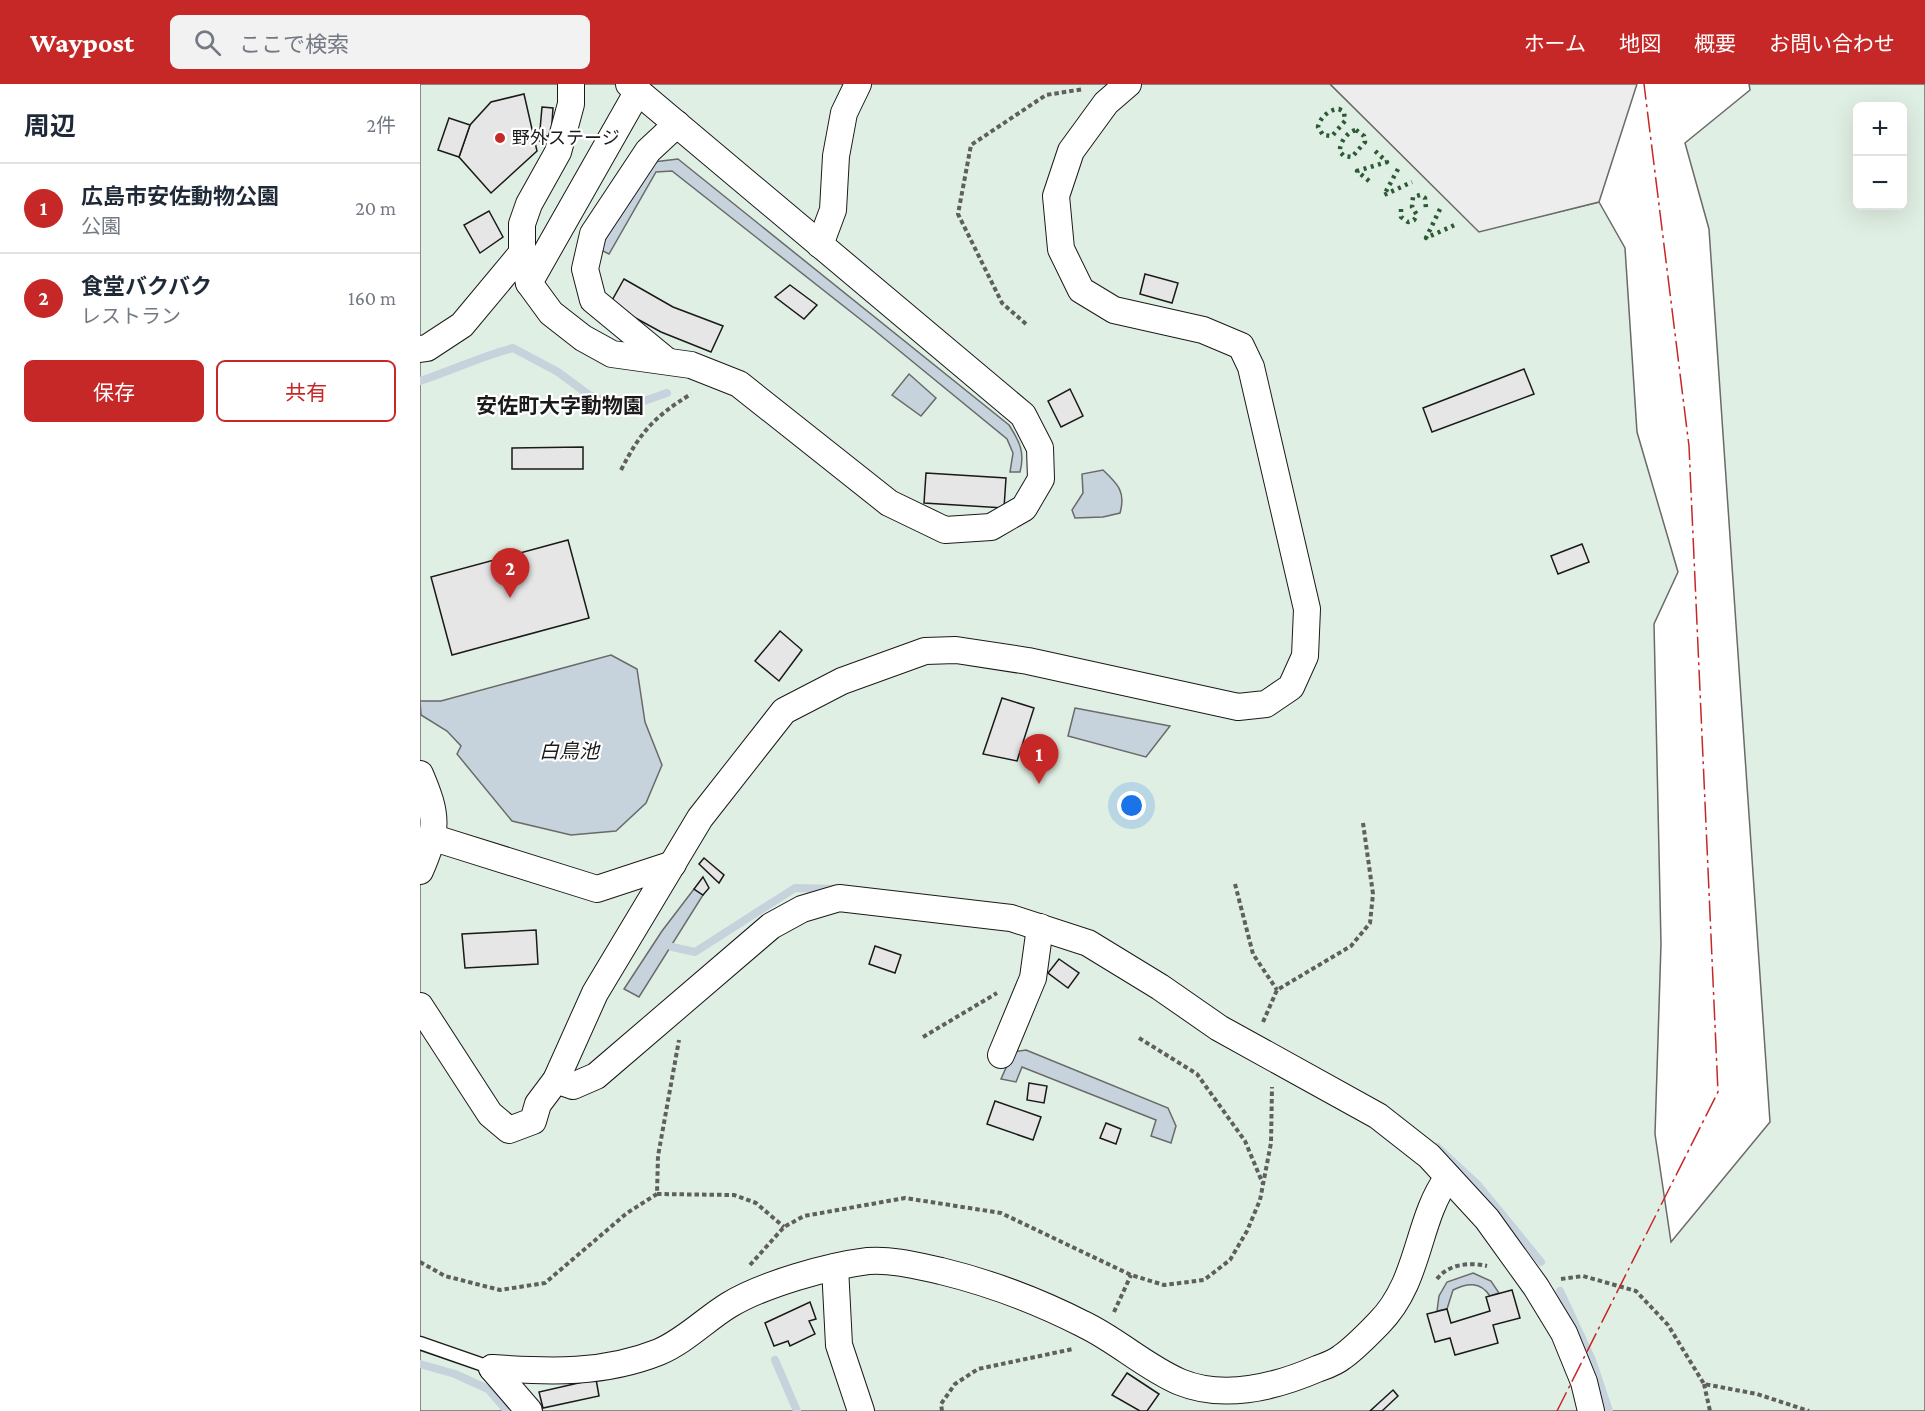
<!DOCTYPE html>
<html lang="ja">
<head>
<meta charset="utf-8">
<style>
  :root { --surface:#fff; --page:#f2f2f3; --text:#1f2937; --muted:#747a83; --line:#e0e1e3; --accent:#c62828 }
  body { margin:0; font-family:"Crimson Pro","Noto Sans JP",serif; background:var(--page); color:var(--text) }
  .controls { position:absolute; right:18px; top:18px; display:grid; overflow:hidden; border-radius:9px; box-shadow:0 6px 24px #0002 }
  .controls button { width:54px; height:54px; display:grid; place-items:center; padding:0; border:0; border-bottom:2px solid var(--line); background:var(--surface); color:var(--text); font:30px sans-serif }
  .you { position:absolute; left:712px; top:722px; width:21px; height:21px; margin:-15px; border:4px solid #fff; border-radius:50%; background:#1a73e8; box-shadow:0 0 0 9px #1a73e833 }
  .badge { display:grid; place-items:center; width:39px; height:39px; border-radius:50%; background:var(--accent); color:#fff; font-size:20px; font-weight:700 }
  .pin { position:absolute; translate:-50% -50px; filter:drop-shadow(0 2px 3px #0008) }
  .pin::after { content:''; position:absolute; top:32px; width:21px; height:18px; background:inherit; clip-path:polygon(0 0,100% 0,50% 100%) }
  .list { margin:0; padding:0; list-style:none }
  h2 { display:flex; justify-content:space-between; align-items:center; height:78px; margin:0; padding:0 24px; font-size:26px }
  h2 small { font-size:20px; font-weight:400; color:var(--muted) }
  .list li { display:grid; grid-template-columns:39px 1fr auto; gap:18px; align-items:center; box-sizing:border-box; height:90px; padding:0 24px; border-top:2px solid var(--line) }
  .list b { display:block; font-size:22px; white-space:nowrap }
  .list p { margin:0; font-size:20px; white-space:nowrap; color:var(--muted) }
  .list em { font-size:20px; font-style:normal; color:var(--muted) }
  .actions { display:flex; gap:12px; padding:18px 24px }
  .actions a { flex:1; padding:14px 0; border:2px solid var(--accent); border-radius:9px; text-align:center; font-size:21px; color:var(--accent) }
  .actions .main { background:var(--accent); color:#fff }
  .icon { flex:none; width:33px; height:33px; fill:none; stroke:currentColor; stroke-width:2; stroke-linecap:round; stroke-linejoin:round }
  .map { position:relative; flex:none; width:1505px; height:1327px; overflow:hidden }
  header { display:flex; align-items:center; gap:36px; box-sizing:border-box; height:84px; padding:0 30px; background:var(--accent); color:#fff }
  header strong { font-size:28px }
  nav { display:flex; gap:33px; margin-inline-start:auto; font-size:21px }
  .search { width:420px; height:54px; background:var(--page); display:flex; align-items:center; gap:15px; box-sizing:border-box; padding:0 21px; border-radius:9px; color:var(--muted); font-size:22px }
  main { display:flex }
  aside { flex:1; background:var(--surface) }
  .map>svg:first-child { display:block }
  .green { fill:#e0efe3; stroke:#6a6a6a; stroke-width:1.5; fill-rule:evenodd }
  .parking { fill:#ededed; stroke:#6a6a6a; stroke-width:1.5 }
  .water { fill:#c6d2dc; stroke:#6a6a6a; stroke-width:1.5 }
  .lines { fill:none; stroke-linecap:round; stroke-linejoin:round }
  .stream { stroke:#c6d2dc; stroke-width:8 }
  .building { fill:#e6e6e6; stroke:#1a1a1a; stroke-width:1.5 }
  .lane-casing { stroke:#1a1a1a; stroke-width:15 }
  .street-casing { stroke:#1a1a1a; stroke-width:28 }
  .path { stroke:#5f5f5f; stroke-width:4; stroke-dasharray:4.5 3; stroke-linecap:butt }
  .lane { stroke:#fff; stroke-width:12 }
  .street { stroke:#fff; stroke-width:26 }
  .hedge { stroke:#2b5a34; stroke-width:4.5; stroke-dasharray:3 4.5; stroke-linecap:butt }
  .power { stroke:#c62828; stroke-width:1.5; stroke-dasharray:21 4.5 3 4.5; stroke-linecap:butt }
  .poi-dot { fill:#c62828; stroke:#fff; stroke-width:2 }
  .labels { text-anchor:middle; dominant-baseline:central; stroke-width:4.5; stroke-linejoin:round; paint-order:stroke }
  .poi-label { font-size:18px; fill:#1a1a1a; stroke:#fff; text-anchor:start }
  .water-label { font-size:20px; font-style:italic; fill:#1a1a1a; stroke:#fff }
  .quarter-label { font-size:21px; font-weight:bold; fill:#1a1a1a; stroke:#fff }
</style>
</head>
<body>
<header>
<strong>Waypost</strong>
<div class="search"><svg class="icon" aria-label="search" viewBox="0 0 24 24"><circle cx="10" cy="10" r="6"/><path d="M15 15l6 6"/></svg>ここで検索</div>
<nav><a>ホーム</a><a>地図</a><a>概要</a><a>お問い合わせ</a></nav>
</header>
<main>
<aside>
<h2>周辺<small>2件</small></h2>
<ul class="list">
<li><span class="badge">1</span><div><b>広島市安佐動物公園</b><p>公園</p></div><em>20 m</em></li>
<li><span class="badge">2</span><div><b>食堂バクバク</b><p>レストラン</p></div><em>160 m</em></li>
</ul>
<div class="actions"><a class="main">保存</a><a>共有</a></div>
</aside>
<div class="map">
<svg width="1505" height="1327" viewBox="0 0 1505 1327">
  <rect width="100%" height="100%" fill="#fff"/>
  <path class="green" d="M0 0H910L1059 147 1179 118 1205 164 1217 348 1258 488 1234 540 1241 860 1235 1050 1251 1158 1350 1038 1289 145 1265 59 1330 6 1329 0H1505V1327H0ZM1438 22H1482V122H1438Z"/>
  <polygon class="parking" points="910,0 1217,0 1179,118 1059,148"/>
  <g class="water">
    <path d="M258 75 589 341C600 358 605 369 600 388H590L593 369 587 355 454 246 252 87 236 88 189 170 179 165 233 78Z"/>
    <polygon points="489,290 516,314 501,332 472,311"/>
    <path d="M683 386C698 400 706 408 700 429L683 433 655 434 652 426 663 409 662 390Z"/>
    <polygon points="191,571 217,585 225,638 242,681 226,719 196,747 151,751 92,737 37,670 41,662 27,647 1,631 0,617 21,617"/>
    <polygon points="655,624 750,642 726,673 648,652"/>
    <polygon points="274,805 283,811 219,913 204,905 242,847"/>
    <polygon points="606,966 748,1024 756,1042 751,1059 731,1052 736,1036 602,983 596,998 581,995 593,968"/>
    <path d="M1053 1189 1071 1197 1079 1209 1070 1212C1060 1197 1047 1199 1033 1206L1027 1225 1017 1227 1019 1212 1027 1198Z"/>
  </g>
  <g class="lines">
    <g class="stream">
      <path d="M0 297C31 287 61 272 93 264L138 288 169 311 204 324 247 309"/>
      <polyline points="252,863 275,868 375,804 419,805"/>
      <polyline points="1017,1063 1058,1101 1121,1178"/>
      <polyline points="1140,1207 1172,1276 1189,1327"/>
      <polyline points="355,1276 377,1327"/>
      <polyline points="0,1280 35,1290 68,1305 87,1327"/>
    </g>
  </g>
  <g class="building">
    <polygon points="104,10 117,67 71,109 39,73 50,41 71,18"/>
    <polygon points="122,23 133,24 131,53 127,52 127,58 119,57"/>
    <polygon points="29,34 50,41 39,73 18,66"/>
    <polygon points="69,127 83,153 60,169 44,141"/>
    <polygon points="725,190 758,199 752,219 720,210"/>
    <polygon points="204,195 253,223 303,242 291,268 241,248 190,220"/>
    <polygon points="370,201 397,221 384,235 355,213"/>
    <polygon points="1104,285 1114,310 1012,348 1003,324"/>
    <polygon points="650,305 663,332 641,343 628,317"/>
    <polygon points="163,363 163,385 92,385 92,364"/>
    <polygon points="506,389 586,394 584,424 504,419"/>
    <polygon points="148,456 169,534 32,571 11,493"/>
    <polygon points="1162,460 1169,478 1138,490 1131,472"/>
    <polygon points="360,547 382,566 359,597 335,577"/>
    <polygon points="582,614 614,624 597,677 563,670"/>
    <polygon points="284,774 304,791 299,799 279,780"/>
    <polygon points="283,793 289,804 283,811 274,805"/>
    <polygon points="116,846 118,880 45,884 42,850"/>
    <polygon points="455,862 481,871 475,889 449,880"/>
    <polygon points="639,875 659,889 648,904 628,889"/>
    <polygon points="609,999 627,1002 624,1019 607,1016"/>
    <polygon points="575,1017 621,1033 613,1056 567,1040"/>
    <polygon points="686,1039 701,1045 696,1060 680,1054"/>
    <polygon points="1092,1206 1100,1234 1073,1241 1078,1259 1035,1271 1030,1254 1015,1258 1007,1230 1027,1225 1031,1239 1070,1227 1066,1213"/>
    <polygon points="390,1218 396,1235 389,1237 395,1250 370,1262 368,1257 354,1262 345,1239"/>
    <polygon points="707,1289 739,1310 727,1327 720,1327 692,1311"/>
    <polygon points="176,1295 179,1312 123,1324 119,1308"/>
    <polygon points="973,1306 978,1312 962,1327 950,1327"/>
  </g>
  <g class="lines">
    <g class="lane-casing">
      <polyline id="lane" points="0,1259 72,1284"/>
    </g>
    <g class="street-casing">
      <g id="street">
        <polyline points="151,0 151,20 138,68 109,120 102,140 102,169 109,199 131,229 163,254 192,270 271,281 319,300 469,419 525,446 571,443 604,424 621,395 620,364 603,331 209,0"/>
        <polyline points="400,161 413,126 416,72 424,29 438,0"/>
        <polyline points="109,199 218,7"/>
        <polyline points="0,265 7,264 42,241 102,169"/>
        <polyline points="247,277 173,216 165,185 173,150 228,67 257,40"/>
        <path d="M0 690C18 732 18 745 0 787"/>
        <polyline points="14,754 177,805 253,780"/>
        <polyline points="0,922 70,1030 89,1046 113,1037 118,1020 136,996 175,909 280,734 364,627 422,597 505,567 536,566 608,577 818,623 846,620 871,603 885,572 887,525 831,283 821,262 783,246 694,226 661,206 641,165 636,112 651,67 686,19 708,0"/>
        <polyline points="581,971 613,894 620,843"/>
        <polyline points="136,996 153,1002 176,992 351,842 382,825 419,814 591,834 668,859 740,903 799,944 958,1032 1009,1072 1067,1135 1116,1203 1144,1249 1164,1298 1171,1327"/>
        <polyline points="415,1183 419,1261 441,1327"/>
        <path d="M72 1284C130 1288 184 1290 239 1268 265 1257 286 1235 309 1221 344 1200 408 1182 448 1177 472 1175 498 1182 521 1187 570 1199 618 1217 663 1240 697 1256 725 1283 760 1298 804 1316 855 1303 897 1285 905 1282 915 1279 922 1273 935 1264 948 1250 959 1239 1001 1196 996 1137 1028 1093"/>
        <polyline points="72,1284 109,1327"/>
      </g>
    </g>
    <g class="path">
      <polyline points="606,240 582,219 538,130 551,61 626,11 664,5"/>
      <path d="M201 386C221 347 234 333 271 310"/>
      <polyline points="815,800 833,870 857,906"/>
      <polyline points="843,938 857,906 931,862 950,839 953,810 943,739"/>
      <polyline points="503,953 577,909"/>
      <polyline points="719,954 777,990 825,1057 843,1100"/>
      <polyline points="237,1110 314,1111 336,1119 364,1143"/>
      <polyline points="0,1178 25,1192 80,1206 125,1199 207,1129 237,1110 238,1072 259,956"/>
      <polyline points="330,1181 364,1143 384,1132 485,1114 581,1129 711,1191 744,1201 784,1196 810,1176 827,1147 840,1116 851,1059 852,1003"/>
      <path d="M1017 1195C1028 1180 1050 1178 1067 1182"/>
      <polyline points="1141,1195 1163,1192 1216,1207 1248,1241 1284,1300 1337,1310 1389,1327"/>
      <polyline points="694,1228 711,1191"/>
      <polyline points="1284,1300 1290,1327"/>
      <polyline points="522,1327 521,1320 535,1300 558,1285 653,1265"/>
    </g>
    <use href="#lane" class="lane"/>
    <use href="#street" class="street"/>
    <g class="hedge">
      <path d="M919 25 924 28 925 37 912 52 903 51 898 43C900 34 909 25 919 25Z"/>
      <path d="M936 46 944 52 945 58 932 73 924 72 920 68C919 59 927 48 936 46Z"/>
      <polyline points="978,85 964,111 992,98"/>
      <polyline points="949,97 937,87 967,78 954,66"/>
      <polyline points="981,125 981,133 988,138 994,136 997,131 992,123 993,113 1000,111 1005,114 1006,124"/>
      <polyline points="1020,125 1006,154 1037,140"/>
    </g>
    <polyline class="power" points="1137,1327 1298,1008 1269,362 1224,0"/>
  </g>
  <circle class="poi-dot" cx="80" cy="54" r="6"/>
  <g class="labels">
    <g class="poi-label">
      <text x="92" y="54">野外ステージ</text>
    </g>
    <g class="water-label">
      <text x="149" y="667">白鳥池</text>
    </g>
    <g class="quarter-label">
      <text x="140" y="322">安佐町大字動物園</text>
    </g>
  </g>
</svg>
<div class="controls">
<button>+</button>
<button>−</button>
</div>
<div class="you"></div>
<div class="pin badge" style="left:619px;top:700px">1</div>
<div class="pin badge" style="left:90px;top:514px">2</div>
</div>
</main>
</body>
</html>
